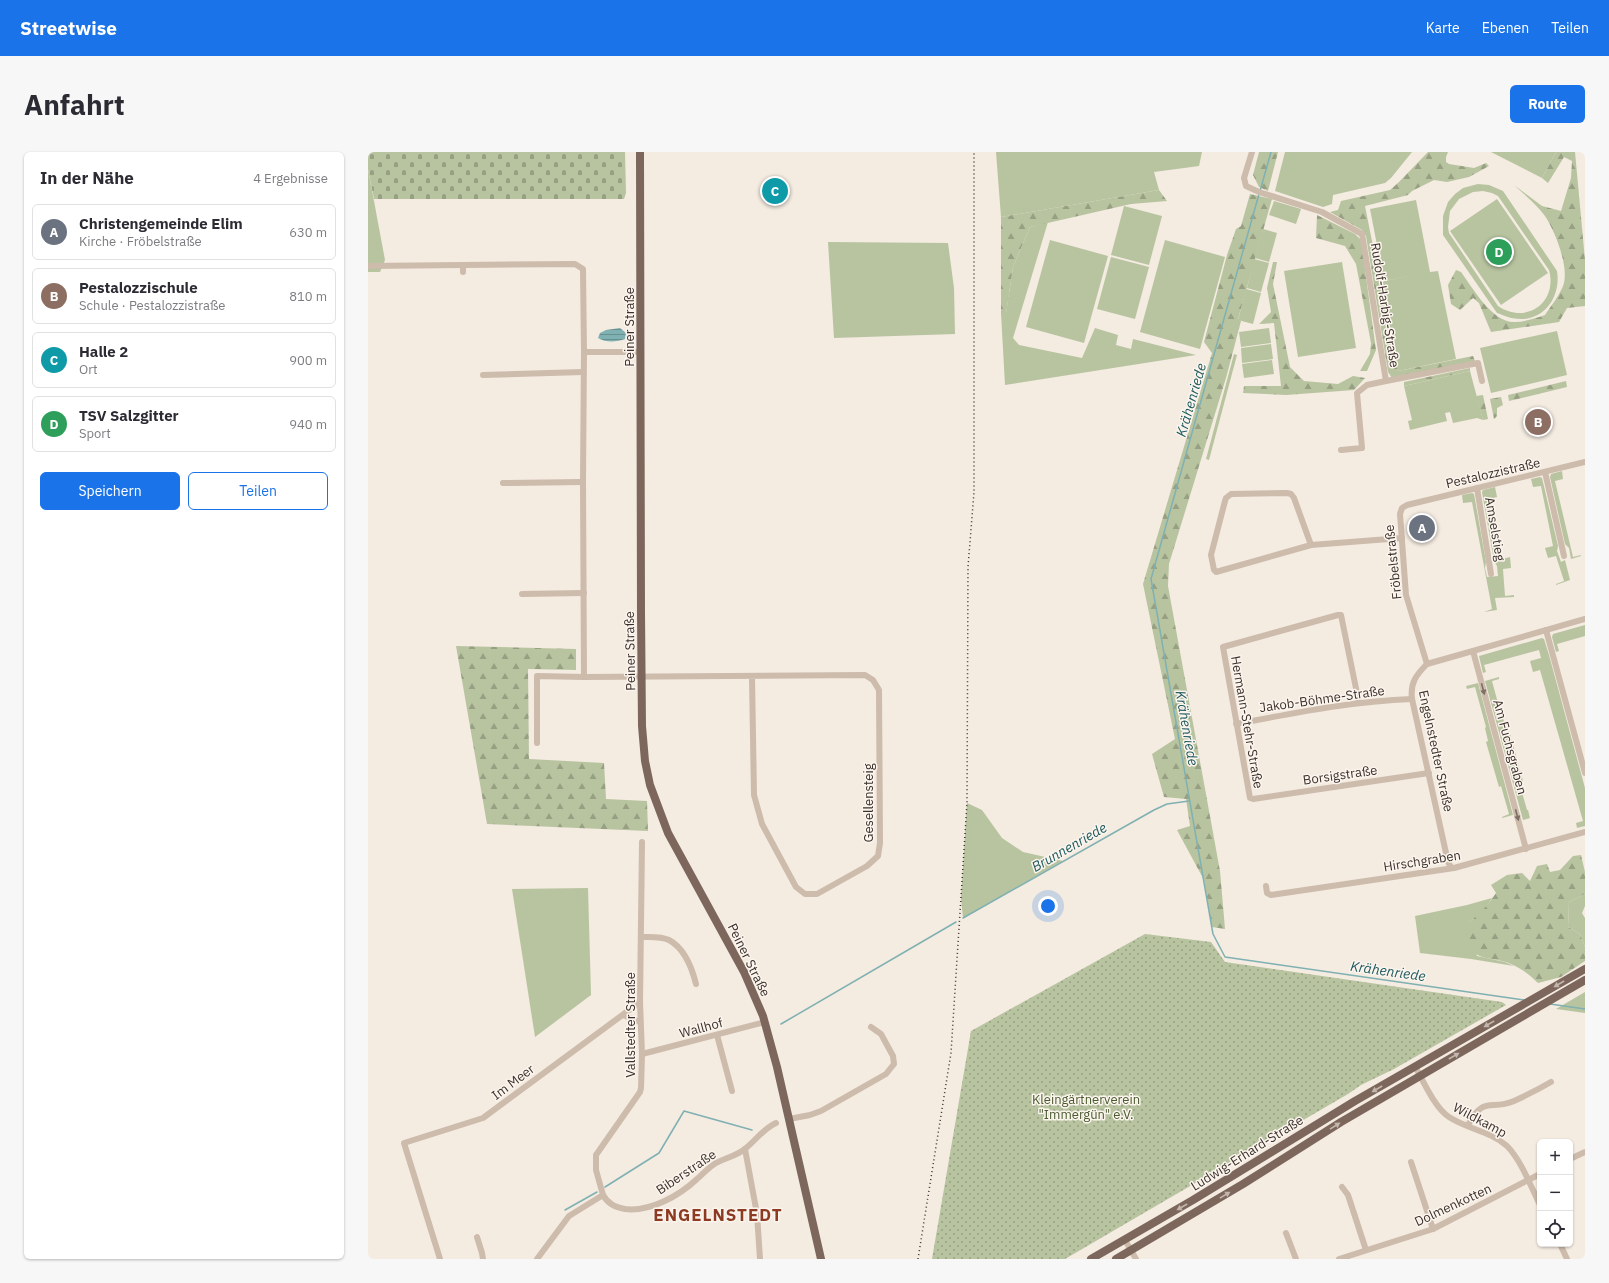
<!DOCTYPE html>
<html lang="de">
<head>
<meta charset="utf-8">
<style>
  :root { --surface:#fff; --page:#f7f7f7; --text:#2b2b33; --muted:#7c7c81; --line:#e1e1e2; --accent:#1a73e8 }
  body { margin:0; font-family:"IBM Plex Sans",sans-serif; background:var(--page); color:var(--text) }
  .controls { position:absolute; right:12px; bottom:12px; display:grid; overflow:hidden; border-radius:6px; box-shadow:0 1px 3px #0004 }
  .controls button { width:36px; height:36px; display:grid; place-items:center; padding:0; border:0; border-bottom:1px solid var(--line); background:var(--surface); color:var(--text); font:20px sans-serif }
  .you { position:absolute; left:680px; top:754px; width:14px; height:14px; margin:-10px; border:3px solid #fff; border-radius:50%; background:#1a73e8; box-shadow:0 0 0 6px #1a73e833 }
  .badge { display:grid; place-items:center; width:26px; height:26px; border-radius:50%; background:var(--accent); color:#fff; font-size:13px; font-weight:700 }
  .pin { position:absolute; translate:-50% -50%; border:2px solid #fff; box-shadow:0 1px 4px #0006 }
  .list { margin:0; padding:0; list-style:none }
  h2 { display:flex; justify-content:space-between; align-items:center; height:52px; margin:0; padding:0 16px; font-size:17px }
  h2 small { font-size:13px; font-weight:400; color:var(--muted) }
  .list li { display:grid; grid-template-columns:26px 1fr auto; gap:12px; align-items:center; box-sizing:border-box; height:56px; margin:0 8px 8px; padding:0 8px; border:1px solid var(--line); border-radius:6px }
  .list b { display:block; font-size:15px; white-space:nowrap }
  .list p { margin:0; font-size:13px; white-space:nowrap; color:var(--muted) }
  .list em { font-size:13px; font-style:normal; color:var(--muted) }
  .actions { display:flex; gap:8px; padding:12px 16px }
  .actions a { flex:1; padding:9px 0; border:1px solid var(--accent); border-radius:6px; text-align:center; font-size:14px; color:var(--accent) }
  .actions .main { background:var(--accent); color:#fff }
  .icon { flex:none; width:22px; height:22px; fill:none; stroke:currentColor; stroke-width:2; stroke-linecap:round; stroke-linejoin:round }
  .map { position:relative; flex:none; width:1217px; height:1107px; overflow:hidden; border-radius:6px }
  header { display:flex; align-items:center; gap:24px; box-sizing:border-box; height:56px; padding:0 20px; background:var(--accent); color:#fff }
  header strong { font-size:19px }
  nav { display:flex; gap:22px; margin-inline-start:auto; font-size:14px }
  .intro { display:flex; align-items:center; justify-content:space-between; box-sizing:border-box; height:96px; padding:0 24px }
  h1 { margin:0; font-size:28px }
  .button { padding:10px 18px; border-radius:6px; background:var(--accent); color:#fff; font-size:14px; font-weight:700 }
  main { display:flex; gap:24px; padding:0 24px }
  aside { flex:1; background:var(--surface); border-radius:6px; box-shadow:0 1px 3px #0004 }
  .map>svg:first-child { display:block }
  .green { fill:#b8c4a0; fill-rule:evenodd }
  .forest { fill:url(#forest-firs) }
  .cemetery { fill:url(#cemetery-stones) }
  .garden { fill:url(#garden-dots) }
  .water { fill:url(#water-rules) }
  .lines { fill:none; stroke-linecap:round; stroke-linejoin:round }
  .stream { stroke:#7fb0b2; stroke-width:1.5 }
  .minor { stroke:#cdbbac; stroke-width:6 }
  .major { stroke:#7d675c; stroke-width:8 }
  .rail { stroke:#3b302b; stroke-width:1.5; stroke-dasharray:1 3; stroke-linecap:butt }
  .oneway { fill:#7d6f65 }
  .oneway2 { fill:#c2b5ac }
  .labels { text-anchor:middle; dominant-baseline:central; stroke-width:3; stroke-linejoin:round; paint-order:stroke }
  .street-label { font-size:13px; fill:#3b302b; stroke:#fbf5ee }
  .park-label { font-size:13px; fill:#4a5a2e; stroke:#fbf5ee }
  .water-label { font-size:14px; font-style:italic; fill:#1f5a5e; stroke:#fbf5ee }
  .district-label { font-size:17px; font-weight:bold; letter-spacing:1px; fill:#8c3b22; stroke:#fbf5ee }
</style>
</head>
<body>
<header>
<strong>Streetwise</strong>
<nav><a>Karte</a><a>Ebenen</a><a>Teilen</a></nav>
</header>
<div class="intro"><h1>Anfahrt</h1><a class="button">Route</a></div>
<main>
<aside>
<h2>In der Nähe<small>4 Ergebnisse</small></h2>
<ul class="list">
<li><span class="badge" style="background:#6b7280">A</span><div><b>Christengemeinde Elim</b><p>Kirche · Fröbelstraße</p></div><em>630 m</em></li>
<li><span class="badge" style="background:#8d6e63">B</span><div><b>Pestalozzischule</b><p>Schule · Pestalozzistraße</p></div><em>810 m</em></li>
<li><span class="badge" style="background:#0f9aa8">C</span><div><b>Halle 2</b><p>Ort</p></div><em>900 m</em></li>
<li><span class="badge" style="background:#2e9e5b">D</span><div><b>TSV Salzgitter</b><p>Sport</p></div><em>940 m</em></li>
</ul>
<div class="actions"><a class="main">Speichern</a><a>Teilen</a></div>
</aside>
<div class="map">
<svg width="1217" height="1107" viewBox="0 0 1217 1107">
  <defs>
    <pattern id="forest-firs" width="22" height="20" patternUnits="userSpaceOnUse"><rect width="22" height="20" fill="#b8c4a0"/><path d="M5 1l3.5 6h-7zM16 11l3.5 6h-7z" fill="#97a083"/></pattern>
    <pattern id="cemetery-stones" width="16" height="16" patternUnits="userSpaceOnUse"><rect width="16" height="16" fill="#b8c4a0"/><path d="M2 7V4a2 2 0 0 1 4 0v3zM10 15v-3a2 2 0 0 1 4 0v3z" fill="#97a083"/></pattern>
    <pattern id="garden-dots" width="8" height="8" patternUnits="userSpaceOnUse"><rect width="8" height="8" fill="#b8c4a0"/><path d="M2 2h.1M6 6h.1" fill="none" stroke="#97a083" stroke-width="1.8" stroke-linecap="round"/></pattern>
    <pattern id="water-rules" width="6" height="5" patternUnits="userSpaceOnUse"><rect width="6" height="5" fill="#7fb0b2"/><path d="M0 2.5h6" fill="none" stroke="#699091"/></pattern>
  </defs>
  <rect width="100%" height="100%" fill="#f4ebe1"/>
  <g class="green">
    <polygon points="628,0 834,0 831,14 786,20 791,38 633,65"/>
    <polygon points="917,0 1044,0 1023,26 1017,31 965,43 964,52 955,55 907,39"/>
    <polygon points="1123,0 1188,0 1174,26"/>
    <polygon points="0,17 17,108 12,120 0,120"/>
    <path d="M1110 32 1121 33 1135 39 1189 119C1193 143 1178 167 1153 167 1144 167 1137 164 1129 161L1075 83V64L1080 50 1087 42 1095 36ZM1115 39 1124 41 1130 44 1181 118C1190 151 1158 173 1130 154L1081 81 1080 75 1082 59 1091 47 1105 40Z"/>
    <polygon points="1129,47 1180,121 1133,153 1082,79"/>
    <polygon points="1048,48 1062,120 1070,119 1088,207 1030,219 1012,130 1046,123 1016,129 1002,57"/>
    <polygon points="906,49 933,57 928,72 901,63"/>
    <polygon points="756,54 794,64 781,113 743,103"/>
    <polygon points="680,70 645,186 651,193 714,206 727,176 750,183 748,193 763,197 765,187 828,203 637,233 633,161 638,161 645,115 662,75"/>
    <polygon points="895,77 909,81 901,110 887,106"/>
    <polygon points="682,88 740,104 716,191 658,175"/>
    <polygon points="797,88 857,105 832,197 772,180"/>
    <polygon points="460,90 580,91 586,136 587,182 466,186"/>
    <polygon points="743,105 781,115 767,167 729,157"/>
    <polygon points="886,107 901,111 893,140 879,136"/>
    <polygon points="974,110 988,196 930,205 916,119"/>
    <polygon points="878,137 893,141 885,172 870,168"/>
    <polygon points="901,176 903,191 873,195 871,180"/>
    <polygon points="1189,179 1199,223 1123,241 1112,196"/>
    <polygon points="903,192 905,207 874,211 873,196"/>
    <polygon points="866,202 869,203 841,308 838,307"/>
    <polygon points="904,208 906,222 876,226 874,212"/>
    <polygon points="1102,219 1115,268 1109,266 1085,271 1082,260 1077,261 1079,269 1042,278 1040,269 1044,268 1036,234"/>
    <polygon points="1194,319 1195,327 1187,329 1205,405 1213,403 1213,404 1203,407 1201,396 1197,392 1182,325 1183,322"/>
    <polygon points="1172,325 1174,326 1190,394 1189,399 1193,410 1197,408 1202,428 1188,433 1188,432 1196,429 1188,404 1180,406 1177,396 1185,394 1173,334 1165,335 1163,327"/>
    <polygon points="1127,335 1129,345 1121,347 1134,407 1142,405 1143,416 1135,417 1137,444 1146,443 1146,445 1127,446 1129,458 1116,460 1124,457 1104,350 1095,351 1094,343 1104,341 1106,342 1118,410 1117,416 1119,425 1130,424 1129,414 1126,409 1114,340 1115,338"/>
    <polygon points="1217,473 1217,484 1189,492 1191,499 1188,500 1184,485 1185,482"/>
    <polygon points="1174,486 1176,487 1181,503 1217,636 1217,674 1209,676 1208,671 1215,669 1172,518 1165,520 1162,509 1173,506 1171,498 1116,513 1118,520 1115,521 1111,504"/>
    <polygon points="1131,525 1131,527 1124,529 1134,566 1135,566 1139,578 1141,578 1155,629 1151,630 1159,658 1160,658 1162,666 1155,668 1117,529"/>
    <polygon points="1110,531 1145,663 1134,666 1134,665 1141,662 1133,634 1131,635 1118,590 1120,589 1117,576 1118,575 1107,535 1099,537 1098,534"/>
    <polygon points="599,651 614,658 634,686 655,700 695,709 595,766 593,746"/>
    <polygon points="220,736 223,843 167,885 144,737"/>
    <polygon points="1217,742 1217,754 1214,761 1217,766 1217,795 1212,782 1200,775 1201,750"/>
    <polygon points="1124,746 1115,760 1101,770 1109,804 1137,810 1146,814 1103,807 1052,801 1047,764 1099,753"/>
    <polygon points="1217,840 1217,861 1188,857"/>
  </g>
  <g class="forest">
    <polygon points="891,0 910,0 900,39 891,35 885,23"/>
    <polygon points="1060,0 1080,0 1078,5 1078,10 1081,12 1106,16 1118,11 1121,14 1101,25 1079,30 1066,28 1044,39 1040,43 997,54 1030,219 1105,204 1107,209 1024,226 1020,220 998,84 994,78 962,60 970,58 973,49 1022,38 1031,30"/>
    <path d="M1188 0H1207L1217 108V154L1199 156 1191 170 1123 180 1111 151 1105 146 1092 158 1083 152 1080 133 1088 118 1093 120C1105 136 1124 171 1147 170 1157 170 1168 166 1177 163 1183 154 1191 144 1195 134 1202 116 1187 79 1177 64 1168 52 1157 43 1146 33L1174 54 1193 59 1203 26 1204 9 1196 5 1180 31 1174 26Z"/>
    <polygon points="791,38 799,49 763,52 662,75 645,115 638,162 633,161 633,65"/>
    <polygon points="882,42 904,47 870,167 873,169 858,226 801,412 800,434 852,719 857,777 844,775 836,728 809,678 822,674 818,647 796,645 784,602 807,587 775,432 844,201 836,190 859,103 868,77 873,74"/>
    <polygon points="949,63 987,82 993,88 1008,198 999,219 992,219 1002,202 1003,191 988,112 977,94 948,86"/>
    <polygon points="905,110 909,110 905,132 922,215 936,229 970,232 985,224 997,226 986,238 918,243 875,241 876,234 913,234 906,171 891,172 903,160 899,136"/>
    <polygon points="1102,216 1102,219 1036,234 1036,230"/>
    <polygon points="1198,229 1199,235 1141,249 1140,243"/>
    <polygon points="1115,243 1120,267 1115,268 1108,244"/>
    <polygon points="1133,245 1135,253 1129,256 1129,264 1126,267 1122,247"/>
    <polygon points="88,494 208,497 208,518 160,517 161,607 236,611 238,647 279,649 280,679 119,672"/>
    <path d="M1213 703 1217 720V742L1201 750 1200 775 1212 782 1217 795V809L1193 825 1170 831C1160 821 1151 815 1138 810 1124 806 1114 808 1102 798L1099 782 1101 770C1113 761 1120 753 1128 741L1123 733 1139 723 1154 721 1162 729 1169 714 1179 712 1182 720 1192 718 1205 704Z"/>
  </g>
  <polygon class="cemetery" points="0,0 257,0 258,41 256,47 6,47 0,17"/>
  <polygon class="garden" points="777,782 843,790 857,810 1134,850 1138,853 1026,917 993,933 980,942 697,1107 564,1107 603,879"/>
  <path class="water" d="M252 176 258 181 257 187C249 190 238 191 230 186L232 181 238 178Z"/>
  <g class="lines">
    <g class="stream">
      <polyline points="892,39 903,0"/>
      <polyline points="891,42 783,427 845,782 857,805 1156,848"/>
      <polyline points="595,766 786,658 799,652 821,649"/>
      <polyline points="1182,852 1217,857"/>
      <polyline points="413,872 588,770"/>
      <polyline points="237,1035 291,1001 316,959 384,978"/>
      <polyline points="197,1058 229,1040"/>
    </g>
    <g class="minor">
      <polyline points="884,0 876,26 878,34 891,40 954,60 994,82 1018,229 1110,211 1114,229"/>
      <polyline points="0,114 95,113"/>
      <polyline points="95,120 95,113 207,112 215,117 216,200 273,200"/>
      <polyline points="216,200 215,330 216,525 497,523 505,528 511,538 512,691 510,704 499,714 449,742 437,742 428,735 394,672 386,643 384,525"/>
      <polyline points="115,223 215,220"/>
      <polyline points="973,298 994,296 989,241 999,233 1018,229"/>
      <polyline points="1177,320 1196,404"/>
      <polyline points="135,331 215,330"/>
      <polyline points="1109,336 1123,422"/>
      <polyline points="943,393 926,346 923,342 919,341 863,342 858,346 857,349 843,403 846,418 848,420 943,393 1034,386"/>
      <polyline points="154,442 216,441"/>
      <polyline points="1178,478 1217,621"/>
      <polyline points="1105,499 1158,697"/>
      <polyline points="1059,512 1038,443 1032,362 1034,356 1039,353 1217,310"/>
      <polyline points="991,551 973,463 970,463 855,495 882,646 885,647 1061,621"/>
      <path d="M868 572C926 561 985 549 1044 547"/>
      <polyline points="169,591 169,524 216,525"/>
      <path d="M1083 715 1080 710 1044 547C1042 531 1048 523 1059 512L1217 467"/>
      <polyline points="898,734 899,741 903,743 1086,716 1217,680"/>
      <path d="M273 785C281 785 293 784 301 788 316 796 324 816 328 832"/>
      <polyline points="255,863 272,870"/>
      <polyline points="349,883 364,939"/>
      <polyline points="274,902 397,870"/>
      <path d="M1047 914C1055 929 1067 956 1081 965 1099 977 1122 979 1139 994 1153 1008 1163 1035 1172 1053"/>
      <polyline points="421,967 442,963 453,959 518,922 526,912 525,904 513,882 503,875"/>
      <path d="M1100 973C1116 943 1122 959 1146 949 1159 943 1171 937 1183 930"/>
      <polyline points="377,997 389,1062 392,1107"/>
      <polyline points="1202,1007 1217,1000"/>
      <polyline points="1043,1010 1065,1077"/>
      <polyline points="974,1035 980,1043 998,1098"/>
      <path d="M235 1043C240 1052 247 1055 257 1057 282 1060 311 1044 329 1027 334 1023 339 1017 345 1013 355 1006 368 1005 378 996 388 988 395 977 408 971"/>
      <polyline points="918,1081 928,1107"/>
      <polyline points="109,1085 114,1101 115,1107"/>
      <polyline points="757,1088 768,1107"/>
      <polyline points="1192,1092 1199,1107"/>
      <polyline points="72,1107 36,991 115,966 272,850"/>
      <polyline points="169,1107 201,1064 235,1043 228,1018 228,1003 272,940 273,936 274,902 272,850 274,690"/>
      <polyline points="971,1107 1065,1077 1172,1022"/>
    </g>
    <g class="major">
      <polyline points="272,0 273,461 274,574 277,609 282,633 300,681 376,820 395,864 409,915 453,1107"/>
      <polyline points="723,1107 825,1048 987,949 1217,817"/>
      <polyline points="748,1107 875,1032 973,970 1217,828"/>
    </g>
    <polyline class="rail" points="550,1107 583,901 599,651 600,415 606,340 606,0"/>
  </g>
  <defs><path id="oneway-solid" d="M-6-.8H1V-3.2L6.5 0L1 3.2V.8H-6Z"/></defs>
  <g class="oneway">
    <use href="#oneway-solid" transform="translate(1115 537) rotate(75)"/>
    <use href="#oneway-solid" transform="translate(1149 663) rotate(75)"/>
  </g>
  <g class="oneway2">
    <use href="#oneway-solid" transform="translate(1191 832) rotate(150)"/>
    <use href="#oneway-solid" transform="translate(1121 872) rotate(150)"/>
    <use href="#oneway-solid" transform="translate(1086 904) rotate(-30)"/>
    <use href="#oneway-solid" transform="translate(1009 937) rotate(150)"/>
    <use href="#oneway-solid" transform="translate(967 974) rotate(-32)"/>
    <use href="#oneway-solid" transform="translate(857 1043) rotate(-31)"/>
    <use href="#oneway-solid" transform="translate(814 1055) rotate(150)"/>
  </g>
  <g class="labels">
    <g class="street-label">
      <text transform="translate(1017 153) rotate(81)">Rudolf-Harbig-Straße</text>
      <text transform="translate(261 175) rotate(-90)">Peiner Straße</text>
      <text transform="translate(1125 321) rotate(-13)">Pestalozzistraße</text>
      <text transform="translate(1127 377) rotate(80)">Amselstieg</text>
      <text transform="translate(1025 410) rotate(-96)">Fröbelstraße</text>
      <text transform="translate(262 499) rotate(-91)">Peiner Straße</text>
      <text transform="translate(954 547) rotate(-8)">Jakob-Böhme-Straße</text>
      <text transform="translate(879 570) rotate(80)">Hermann-Stehr-Straße</text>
      <text transform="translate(1142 595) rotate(75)">Am Fuchsgraben</text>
      <text transform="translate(1068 599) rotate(78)">Engelnstedter Straße</text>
      <text transform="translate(972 623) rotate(-8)">Borsigstraße</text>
      <text transform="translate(500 651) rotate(-90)">Gesellensteig</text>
      <text transform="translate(1054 709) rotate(-9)">Hirschgraben</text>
      <text transform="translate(381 808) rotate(64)">Peiner Straße</text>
      <text transform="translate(262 873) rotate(-90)">Vallstedter Straße</text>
      <text transform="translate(333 876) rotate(-15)">Wallhof</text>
      <text transform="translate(145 930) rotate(-37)">Im Meer</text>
      <text transform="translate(1112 968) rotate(28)">Wildkamp</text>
      <text transform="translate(879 1001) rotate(-32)">Ludwig-Erhard-Straße</text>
      <text transform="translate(318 1020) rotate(-34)">Biberstraße</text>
      <text transform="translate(1085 1053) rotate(-25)">Dolmenkotten</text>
    </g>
    <g class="park-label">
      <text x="718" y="947">Kleingärtnerverein<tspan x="718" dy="15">"Immergün" e.V.</tspan></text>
    </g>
    <g class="water-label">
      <text transform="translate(823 248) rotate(-74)">Krähenriede</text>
      <text transform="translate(819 576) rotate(80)">Krähenriede</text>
      <text transform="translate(701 695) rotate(-30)">Brunnenriede</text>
      <text transform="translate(1020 819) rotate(8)">Krähenriede</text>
    </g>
    <g class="district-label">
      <text x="350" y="1063">ENGELNSTEDT</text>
    </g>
  </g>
</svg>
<div class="controls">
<button>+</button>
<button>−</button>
<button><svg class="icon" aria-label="locate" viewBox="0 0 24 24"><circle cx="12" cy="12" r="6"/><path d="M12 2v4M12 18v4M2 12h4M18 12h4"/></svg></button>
</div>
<div class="you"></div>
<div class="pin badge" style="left:1054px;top:376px;background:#6b7280">A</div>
<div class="pin badge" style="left:1170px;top:270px;background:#8d6e63">B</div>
<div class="pin badge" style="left:407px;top:39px;background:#0f9aa8">C</div>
<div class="pin badge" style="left:1131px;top:100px;background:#2e9e5b">D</div>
</div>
</main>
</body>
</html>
